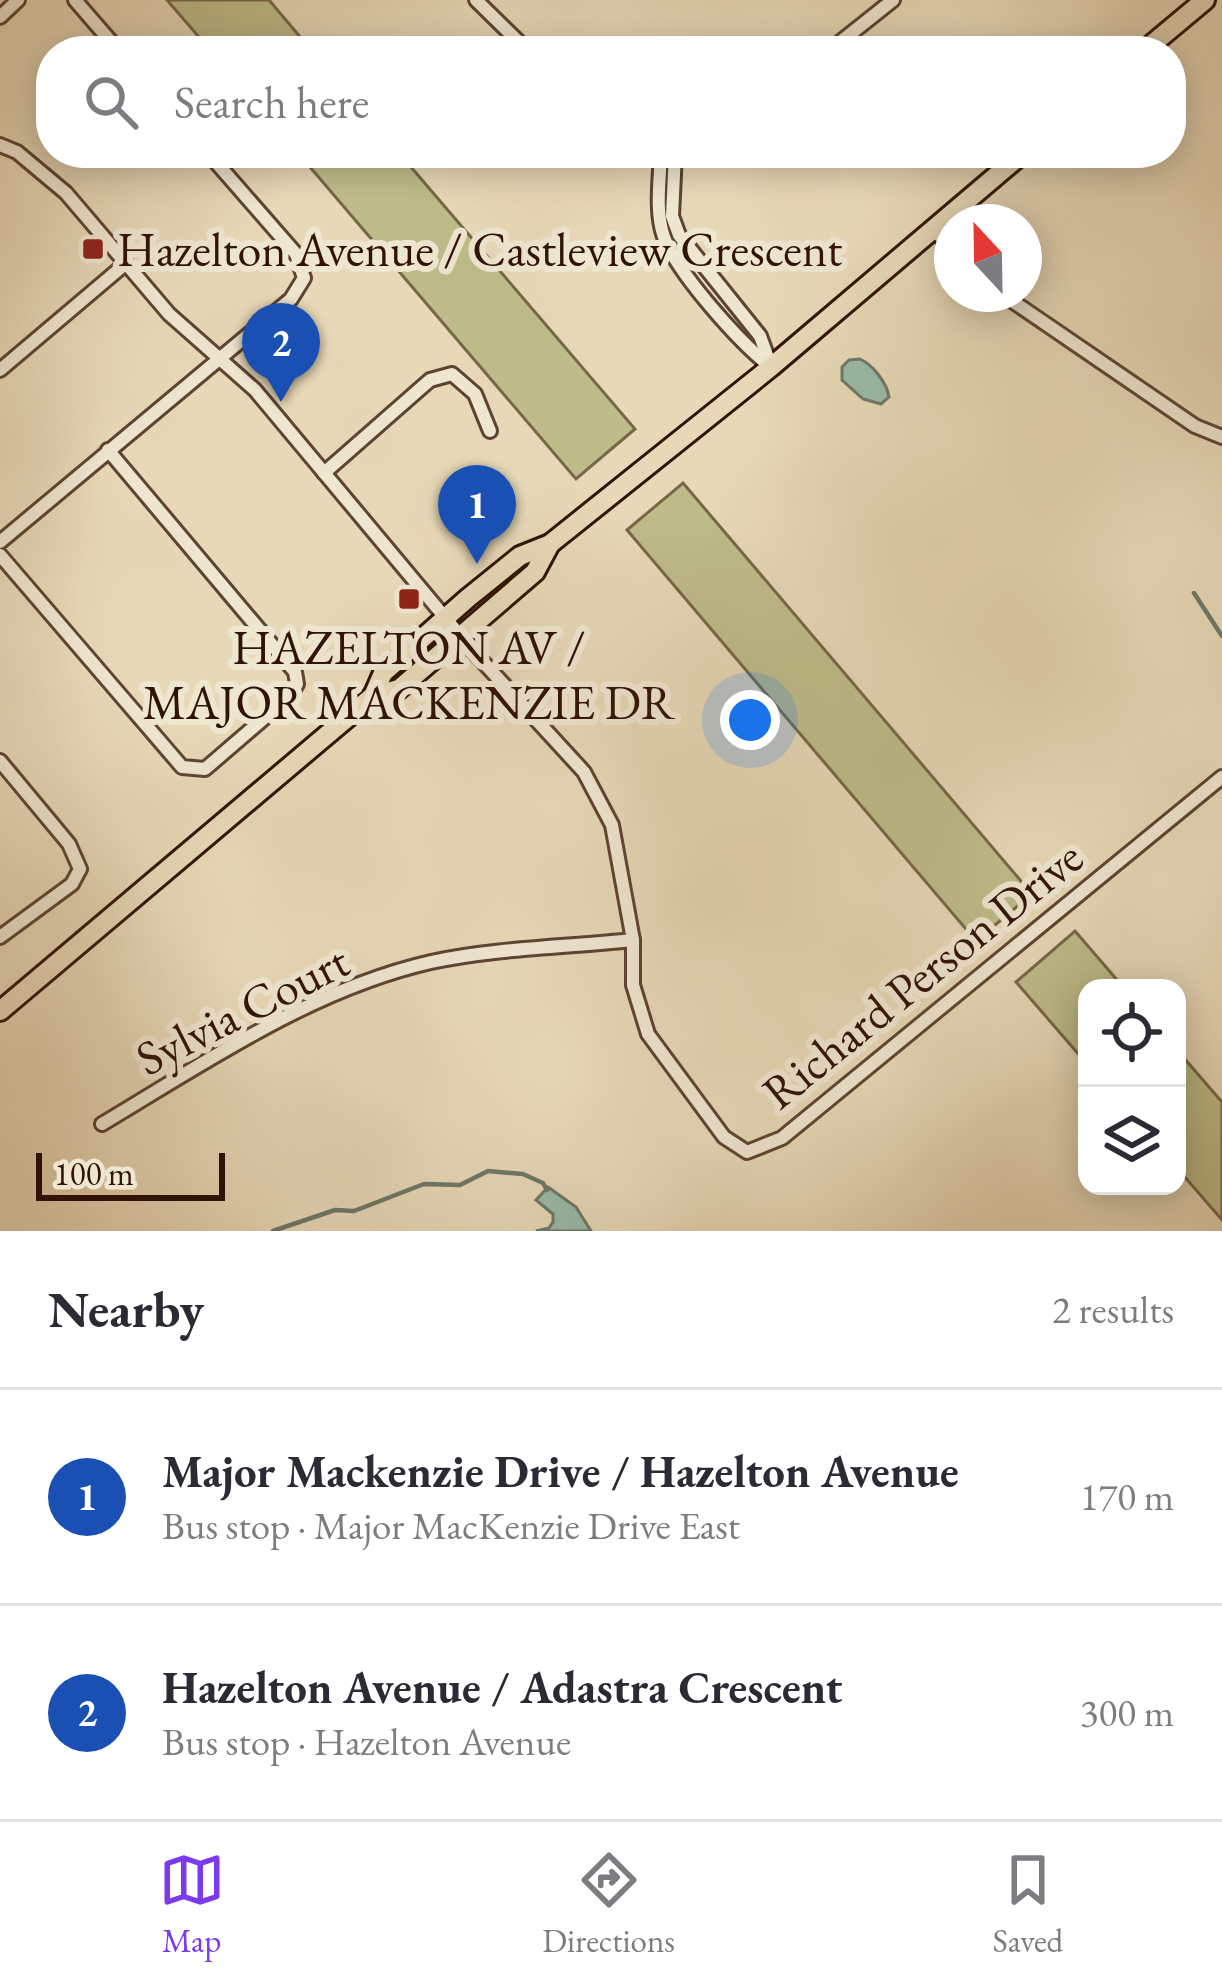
<!DOCTYPE html>
<html lang="en">
<head>
<meta charset="utf-8">
<style>
  :root { --surface:#fff; --page:#f7f7f7; --text:#2b2b33; --muted:#7c7c81; --line:#e1e1e2; --accent:#7c3aed }
  body { margin:0; font-family:"EB Garamond",serif; background:var(--page); color:var(--text) }
  .controls { position:absolute; right:36px; bottom:36px; display:grid; overflow:hidden; border-radius:24px; box-shadow:0 6px 30px #0003 }
  .controls button { width:108px; height:108px; display:grid; place-items:center; padding:0; border:0; border-bottom:3px solid var(--line); background:var(--surface); color:var(--text); font:60px sans-serif }
  .compass { position:absolute; left:934px; top:204px; width:108px; height:108px; border-radius:50%; background:var(--surface); box-shadow:0 6px 30px #0003; rotate:338deg }
  .scale { position:absolute; left:36px; bottom:30px; width:189px; box-sizing:border-box; padding-left:12px; border:6px solid #2f1306; border-top:0; font-size:33px; line-height:42px; white-space:nowrap; color:#2f1306; -webkit-text-stroke:9px #efe6d0; paint-order:stroke }
  .you { position:absolute; left:750px; top:720px; width:42px; height:42px; margin:-30px; border:9px solid #fff; border-radius:50%; background:#1a73e8; box-shadow:0 0 0 18px #1a73e833 }
  .badge { display:grid; place-items:center; width:78px; height:78px; border-radius:50%; background:var(--accent); color:#fff; font-size:39px; font-weight:700 }
  .pin { position:absolute; translate:-50% -99px; filter:drop-shadow(0 3px 6px #0008) }
  .pin::after { content:''; position:absolute; top:63px; width:42px; height:36px; background:inherit; clip-path:polygon(0 0,100% 0,50% 100%) }
  .list { margin:0; padding:0; list-style:none }
  h2 { display:flex; justify-content:space-between; align-items:center; height:156px; margin:0; padding:0 48px; font-size:51px }
  h2 small { font-size:39px; font-weight:400; color:var(--muted) }
  .list li { display:grid; grid-template-columns:78px 1fr auto; gap:36px; align-items:center; box-sizing:border-box; height:216px; padding:0 48px; border-top:3px solid var(--line) }
  .list b { display:block; font-size:45px; white-space:nowrap }
  .list p { margin:0; font-size:39px; white-space:nowrap; color:var(--muted) }
  .list em { font-size:39px; font-style:normal; color:var(--muted) }
  .icon { flex:none; width:66px; height:66px; fill:none; stroke:currentColor; stroke-width:2; stroke-linecap:round; stroke-linejoin:round }
  .map { position:relative; flex:none; width:1222px; height:1231px; overflow:hidden }
  .search { position:absolute; background:var(--surface); box-shadow:0 6px 30px #0003; left:36px; right:36px; top:36px; height:132px; display:flex; align-items:center; gap:30px; box-sizing:border-box; padding:0 42px; border-radius:48px; color:var(--muted); font-size:45px }
  .sheet { height:588px; background:var(--surface) }
  nav { display:flex; justify-content:space-around; align-items:center; box-sizing:border-box; height:168px; border-top:3px solid var(--line); background:var(--surface); font-size:33px; color:var(--muted) }
  nav a { display:grid; justify-items:center; gap:6px }
  nav .on { color:var(--accent) }
  .map>svg:first-child { display:block }
  .green { fill:#bebc89; stroke:#766848; stroke-width:3 }
  .water { fill:#98bba9; stroke:#6e7868; stroke-width:3 }
  .lines { fill:none; stroke-linecap:round; stroke-linejoin:round }
  .stream { stroke:#6e7868; stroke-width:4.5 }
  .street-casing { stroke:#5d4432; stroke-width:18 }
  .primary-casing { stroke:#2f1306; stroke-width:24 }
  .street { stroke:#efe6d0; stroke-width:12 }
  .primary { stroke:#e7d8b7; stroke-width:18 }
  .poi-dot { fill:#8f2418; stroke:#efe6d0; stroke-width:4.5 }
  .labels { text-anchor:middle; dominant-baseline:central; stroke-width:12; stroke-linejoin:round; paint-order:stroke }
  .poi-label { font-size:48px; fill:#2f1306; stroke:#efe6d0; text-anchor:start }
  .street-label { font-size:48px; fill:#2f1306; stroke:#efe6d0 }
</style>
</head>
<body>
<div class="map">
<svg width="1222" height="1231" viewBox="0 0 1222 1231">
  <rect width="100%" height="100%" fill="#e7d8b7"/>
  <filter id="stains"><feTurbulence type="fractalNoise" baseFrequency=".00167" numOctaves="4"/><feColorMatrix values="0 0 0 0 .2 0 0 0 0 .09 0 0 0 0 .02 0 0 0 .5 -.17"/></filter>
  <radialGradient id="worn" r=".72"><stop offset=".6" stop-color="#630" stop-opacity="0"/><stop offset="1" stop-color="#630" stop-opacity=".3"/></radialGradient>
  <g class="green">
    <polygon points="167,0 269,0 312,51 211,51"/>
    <polygon points="298,153 399,153 635,429 576,479"/>
    <polygon points="683,483 1032,894 976,941 627,530"/>
    <polygon points="1075,931 1124,988 1087,988 1087,1064 1016,982"/>
    <polygon points="1177,1050 1222,1102 1222,1220 1177,1168"/>
  </g>
  <g class="water">
    <path d="M860 359C873 365 887 383 889 397L881 404 863 399 842 380V367L849 360Z"/>
    <polygon points="548,1187 576,1207 591,1231 536,1231 549,1228 553,1222 553,1214 536,1200"/>
  </g>
  <g class="lines">
    <g class="stream">
      <polyline points="1194,593 1222,636"/>
      <polyline points="273,1231 335,1210 354,1211 424,1184 460,1185 488,1171 523,1174 543,1183 547,1190"/>
    </g>
    <g class="street-casing">
      <g id="street">
        <polyline points="75,0 119,51"/>
        <polyline points="476,0 528,51"/>
        <polyline points="0,17 18,0"/>
        <polyline points="829,51 893,0"/>
        <polyline points="0,145 17,152 66,193 169,314 255,390 473,651 584,772 612,825 633,940 633,985 648,1034 724,1137 747,1152 782,1138 1222,777"/>
        <path d="M661 153C660 180 655 212 664 237 678 274 740 343 771 367"/>
        <polyline points="675,153 672,216 679,235 760,336 771,366"/>
        <polyline points="934,229 952,250"/>
        <polyline points="1002,294 1195,426 1222,437"/>
        <polyline points="0,370 124,265"/>
        <polyline points="324,473 430,380 452,374 475,394 490,431"/>
        <polyline points="0,542 291,299 304,278 296,254 208,153"/>
        <polyline points="0,555 182,767 205,769 290,696 297,684 295,672 108,450"/>
        <polyline points="0,761 69,844 80,869 72,884 0,937"/>
        <path d="M102 1124C206 1062 312 989 431 962 496 948 567 947 633 940"/>
      </g>
    </g>
    <g class="primary-casing">
      <g id="primary">
        <polyline points="1144,51 1205,0"/>
        <polyline points="373,696 383,673 468,598 520,556 550,544 771,367 1023,153"/>
        <polyline points="0,1011 373,696 399,689 535,572 550,544"/>
      </g>
    </g>
    <use href="#street" class="street"/>
    <use href="#primary" class="primary"/>
  </g>
  <g class="poi-dot">
    <rect x="81" y="237" width="24" height="24" rx="6"/>
    <rect x="397" y="587" width="24" height="24" rx="6"/>
  </g>
  <g class="labels">
    <g class="poi-label">
      <text x="117" y="249">Hazelton Avenue / Castleview Crescent</text>
      <text x="409" y="647" text-anchor="middle">HAZELTON AV /<tspan x="409" dy="55">MAJOR MACKENZIE DR</tspan></text>
    </g>
    <g class="street-label">
      <text transform="translate(922 974) rotate(-39)">Richard Person Drive</text>
      <text transform="translate(242 1009) rotate(-27)">Sylvia Court</text>
    </g>
  </g>
  <rect width="100%" height="100%" filter="url(#stains)"/>
  <rect width="100%" height="100%" fill="url(#worn)"/>
</svg>
<div class="controls">
<button><svg class="icon" aria-label="locate" viewBox="0 0 24 24"><circle cx="12" cy="12" r="6"/><path d="M12 2v4M12 18v4M2 12h4M18 12h4"/></svg></button>
<button><svg class="icon" aria-label="layers" viewBox="0 0 24 24"><path d="M12 4l9 5-9 5-9-5zM3 14l9 5 9-5"/></svg></button>
</div>
<svg class="compass" viewBox="-18 -18 36 36"><path d="M0-13l5 13h-10z" fill="#e53935"/><path d="M0 13l5-13h-10z" fill="#7c7c81"/></svg>
<div class="scale">100 m</div>
<div class="you"></div>
<div class="pin badge" style="left:477px;top:564px;background:#1a4fb4">1</div>
<div class="pin badge" style="left:281px;top:402px;background:#1a4fb4">2</div>
<div class="search"><svg class="icon" aria-label="search" viewBox="0 0 24 24"><circle cx="10" cy="10" r="6"/><path d="M15 15l6 6"/></svg>Search here</div>
</div>
<section class="sheet">
<h2>Nearby<small>2 results</small></h2>
<ul class="list">
<li><span class="badge" style="background:#1a4fb4">1</span><div><b>Major Mackenzie Drive / Hazelton Avenue</b><p>Bus stop · Major MacKenzie Drive East</p></div><em>170 m</em></li>
<li><span class="badge" style="background:#1a4fb4">2</span><div><b>Hazelton Avenue / Adastra Crescent</b><p>Bus stop · Hazelton Avenue</p></div><em>300 m</em></li>
</ul>
</section>
<nav>
<a class="on"><svg class="icon" aria-label="map" viewBox="0 0 24 24"><path d="M3 6l6-2 6 2 6-2v14l-6 2-6-2-6 2zM9 4v14M15 6v14"/></svg>Map</a>
<a><svg class="icon" aria-label="directions" viewBox="0 0 24 24"><path d="M12 3l9 9-9 9-9-9zM9 14v-3h6M13 9l2 2-2 2"/></svg>Directions</a>
<a><svg class="icon" aria-label="saved" viewBox="0 0 24 24"><path d="M7 4h10v16l-5-4-5 4z"/></svg>Saved</a>
</nav>
</body>
</html>
